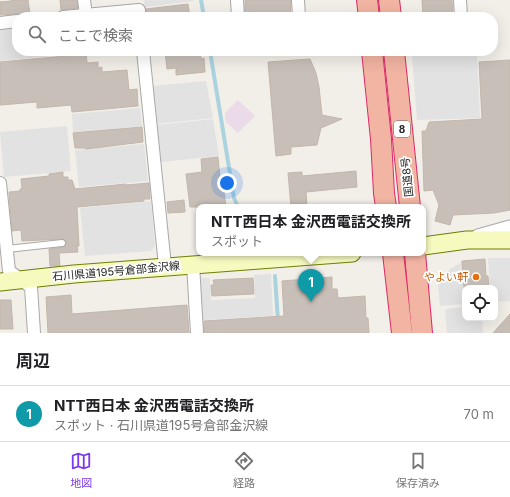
<!DOCTYPE html>
<html lang="ja">
<head>
<meta charset="utf-8">
<style>
  :root { --surface:#fff; --page:#f6f6f6; --text:#202124; --muted:#757577; --line:#e0e0e0; --accent:#7c3aed }
  body { margin:0; font-family:Inter,"Noto Sans JP",sans-serif; background:var(--page); color:var(--text) }
  .controls { position:absolute; right:12px; bottom:12px; display:grid; overflow:hidden; border-radius:8px; box-shadow:0 4px 16px #0002 }
  .controls button { width:36px; height:36px; display:grid; place-items:center; padding:0; border:0; border-bottom:1px solid var(--line); background:var(--surface); color:var(--text); font:20px sans-serif }
  .you { position:absolute; left:227px; top:183px; width:14px; height:14px; margin:-10px; border:3px solid #fff; border-radius:50%; background:#1a73e8; box-shadow:0 0 0 6px #1a73e833 }
  .badge { display:grid; place-items:center; width:26px; height:26px; border-radius:50%; background:var(--accent); color:#fff; font-size:13px; font-weight:700 }
  .pin { position:absolute; translate:-50% -33px; filter:drop-shadow(0 1px 2px #0008) }
  .pin::after { content:''; position:absolute; top:21px; width:14px; height:12px; background:inherit; clip-path:polygon(0 0,100% 0,50% 100%) }
  .popup { position:absolute; left:196px; top:204px; width:230px; height:52px; box-sizing:border-box; display:grid; place-content:center; border-radius:8px; background:var(--surface); filter:drop-shadow(0 1px 3px #0005); font-size:13px; white-space:nowrap; color:var(--muted) }
  .popup b { font-size:15px; color:var(--text) }
  .popup::after { content:''; position:absolute; left:50%; top:100%; margin-left:-8px; border:8px solid transparent; border-top-color:var(--surface) }
  .list { margin:0; padding:0; list-style:none }
  h2 { display:flex; justify-content:space-between; align-items:center; height:52px; margin:0; padding:0 16px; font-size:17px }
  h2 small { font-size:13px; font-weight:400; color:var(--muted) }
  .list li { display:grid; grid-template-columns:26px 1fr auto; gap:12px; align-items:center; box-sizing:border-box; height:56px; padding:0 16px; border-top:1px solid var(--line) }
  .list b { display:block; font-size:15px; white-space:nowrap }
  .list p { margin:0; font-size:13px; white-space:nowrap; color:var(--muted) }
  .list em { font-size:13px; font-style:normal; color:var(--muted) }
  .icon { flex:none; width:22px; height:22px; fill:none; stroke:currentColor; stroke-width:2; stroke-linecap:round; stroke-linejoin:round }
  .map { position:relative; flex:none; width:510px; height:333px; overflow:hidden }
  .search { position:absolute; background:var(--surface); box-shadow:0 4px 16px #0002; left:12px; right:12px; top:12px; height:44px; display:flex; align-items:center; gap:10px; box-sizing:border-box; padding:0 14px; border-radius:16px; color:var(--muted); font-size:15px }
  .sheet { height:108px; background:var(--surface) }
  nav { display:flex; justify-content:space-around; align-items:center; box-sizing:border-box; height:56px; border-top:1px solid var(--line); background:var(--surface); font-size:11px; color:var(--muted) }
  nav a { display:grid; justify-items:center; gap:2px }
  nav .on { color:var(--accent) }
  .map>svg:first-child { display:block }
  .industrial { fill:#ebdbe8 }
  .parking { fill:#e2e2e2 }
  .lines { fill:none; stroke-linecap:round; stroke-linejoin:round }
  .stream { stroke:#aad3df; stroke-width:4 }
  .building { fill:#c7bfb8; stroke:#c4b6ab }
  .service-casing { stroke:#a9a9a9; stroke-width:8 }
  .minor-casing { stroke:#a9a9a9; stroke-width:14 }
  .tertiary-casing { stroke:#a9a9a9; stroke-width:17 }
  .secondary-casing { stroke:#707d05; stroke-width:19 }
  .trunk-casing { stroke:#dc2a67; stroke-width:22 }
  .service { stroke:#fff; stroke-width:6 }
  .minor { stroke:#fff; stroke-width:12 }
  .tertiary { stroke:#fff; stroke-width:15 }
  .secondary { stroke:#f7fabf; stroke-width:17 }
  .trunk { stroke:#f2b4a3; stroke-width:20 }
  .food-dot { fill:#e8710a; stroke:#fff; stroke-width:1.5 }
  .labels { text-anchor:middle; dominant-baseline:central; stroke-width:3.5; stroke-linejoin:round; paint-order:stroke }
  .shield { fill:#fff; stroke:#646464; stroke-width:1 }
  .shield-label { font-size:10px; font-weight:bold; fill:#222 }
  .street-label { font-size:11px; fill:#222; stroke:#fff }
  .food-label { font-size:11px; fill:#c56008; stroke:#fff; text-anchor:end }
</style>
</head>
<body>
<div class="map">
<svg width="510" height="333" viewBox="0 0 510 333">
  <rect width="100%" height="100%" fill="#f2efe9"/>
  <polygon class="industrial" points="238,100 255,116 238,133 226,122 225,113"/>
  <g class="parking">
    <polygon points="144,0 194,0 194,1 145,7"/>
    <polygon points="17,26 17,51 58,51 59,55 0,61 0,27"/>
    <polygon points="412,56 477,56 480,118 417,120"/>
    <polygon points="206,81 213,118 156,124 153,86"/>
    <polygon points="140,108 142,126 73,133 72,114"/>
    <polygon points="213,119 219,156 161,162 157,125"/>
    <polygon points="67,126 71,171 4,177 0,132"/>
    <polygon points="144,144 148,181 79,187 75,150"/>
    <polygon points="151,201 155,246 151,251 85,256 80,208"/>
    <polygon points="488,258 510,258 510,301 495,302 495,288 490,288"/>
    <polygon points="462,262 465,304 440,306 438,286 441,278 450,269"/>
    <polygon points="271,274 273,316 202,320 200,278 210,278 211,300 255,298 254,275"/>
    <polygon points="465,307 465,318 482,318 483,333 447,333 445,309"/>
  </g>
  <g class="lines">
    <g class="stream">
      <polyline points="201,0 204,17"/>
      <polyline points="210,51 234,198 238,207"/>
      <polyline points="275,276 278,321"/>
    </g>
  </g>
  <g class="building">
    <polygon points="11,0 28,0 30,15 22,15 16,14 0,15 0,2 11,1"/>
    <polygon points="60,0 77,0 78,8 61,10"/>
    <polygon points="245,0 291,0 290,17 247,17 247,13 245,13"/>
    <polygon points="422,0 452,0 453,17 423,17"/>
    <polygon points="188,4 190,17 146,17 146,9"/>
    <polygon points="65,51 86,51 87,63 98,62 98,68 102,67 102,72 127,70 129,90 137,89 138,106 72,112 71,105 37,108 37,102 0,105 0,62 66,56"/>
    <polygon points="165,51 200,51 201,59 204,58 205,72 176,75 176,68 167,69"/>
    <polygon points="310,59 316,73 319,87 322,115 342,119 321,128 317,145 291,147 291,154 276,156 268,62"/>
    <polygon points="510,60 510,210 494,213 453,215 450,225 435,221 439,205 433,190 424,191 422,131 426,131 429,122 482,119 479,62"/>
    <polygon points="142,127 143,142 86,149 85,148 75,148 73,133"/>
    <polygon points="218,157 220,177 222,177 226,207 190,207 186,174 202,172 201,159"/>
    <polygon points="356,171 357,187 306,192 307,207 291,207 288,173 302,172 302,176"/>
    <polygon points="63,172 63,177 68,177 68,180 72,180 75,189 126,184 126,185 149,183 150,199 144,199 144,201 77,207 79,246 77,246 78,252 59,253 60,266 50,266 49,249 64,247 66,244 66,241 62,239 22,241 21,230 12,231 9,192 20,191 20,189 22,189 21,179 49,176 49,174"/>
    <polygon points="184,200 185,212 168,213 167,202"/>
    <polygon points="485,259 486,276 488,276 489,288 464,288 462,261"/>
    <polygon points="332,277 332,289 337,289 338,298 365,296 366,318 368,318 369,333 204,333 204,321 284,316 282,281"/>
    <polygon points="253,278 254,294 212,296 211,285 214,285 213,280"/>
    <polygon points="71,295 72,314 187,305 189,333 48,333 46,297"/>
    <polygon points="0,300 11,300 13,329 0,329"/>
    <polygon points="510,314 510,333 493,333"/>
  </g>
  <g class="lines">
    <g class="service-casing">
      <polyline id="service" points="7,249 62,243"/>
    </g>
    <g class="minor-casing">
      <g id="minor">
        <polyline points="84,0 86,15"/>
        <polyline points="237,0 238,17"/>
        <polyline points="298,0 299,17"/>
        <polyline points="460,0 461,17"/>
        <polyline points="63,17 139,10 139,17"/>
        <polyline points="0,23 17,21"/>
        <polyline points="143,51 165,266"/>
        <polyline points="0,183 9,271 31,287 34,333"/>
        <polyline points="193,264 197,333"/>
      </g>
    </g>
    <g class="tertiary-casing">
      <polyline id="tertiary" points="478,237 510,228"/>
    </g>
    <g class="secondary-casing">
      <g id="secondary">
        <polyline points="423,246 467,240 510,240"/>
        <polyline points="0,282 74,274 352,253"/>
      </g>
    </g>
    <g class="trunk-casing">
      <g id="trunk">
        <polyline points="367,0 369,17"/>
        <polyline points="389,0 391,17"/>
        <polyline points="372,51 381,139 384,193 386,207"/>
        <polyline points="394,51 410,207"/>
        <polyline points="393,253 402,333"/>
        <polyline points="415,253 422,333"/>
      </g>
    </g>
    <use href="#service" class="service"/>
    <use href="#minor" class="minor"/>
    <use href="#tertiary" class="tertiary"/>
    <use href="#secondary" class="secondary"/>
    <use href="#trunk" class="trunk"/>
  </g>
  <circle class="food-dot" cx="476" cy="277" r="4"/>
  <g class="labels">
    <rect class="shield" x="394" y="121" width="16" height="16" rx="3"/>
    <g class="shield-label">
      <text x="402" y="129">8</text>
    </g>
    <g class="street-label">
      <text transform="translate(407 177) rotate(-96)">国道8号</text>
      <text transform="translate(116 271) rotate(-5)">石川県道195号倉部金沢線</text>
    </g>
    <g class="food-label">
      <text x="468" y="277">やよい軒</text>
    </g>
  </g>
</svg>
<div class="controls">
<button><svg class="icon" aria-label="locate" viewBox="0 0 24 24"><circle cx="12" cy="12" r="6"/><path d="M12 2v4M12 18v4M2 12h4M18 12h4"/></svg></button>
</div>
<div class="you"></div>
<div class="pin badge" style="left:311px;top:302px;background:#0f9aa8">1</div>
<div class="popup"><b>NTT西日本 金沢西電話交換所</b>スポット</div>
<div class="search"><svg class="icon" aria-label="search" viewBox="0 0 24 24"><circle cx="10" cy="10" r="6"/><path d="M15 15l6 6"/></svg>ここで検索</div>
</div>
<section class="sheet">
<h2>周辺<small></small></h2>
<ul class="list">
<li><span class="badge" style="background:#0f9aa8">1</span><div><b>NTT西日本 金沢西電話交換所</b><p>スポット · 石川県道195号倉部金沢線</p></div><em>70 m</em></li>
</ul>
</section>
<nav>
<a class="on"><svg class="icon" aria-label="map" viewBox="0 0 24 24"><path d="M3 6l6-2 6 2 6-2v14l-6 2-6-2-6 2zM9 4v14M15 6v14"/></svg>地図</a>
<a><svg class="icon" aria-label="directions" viewBox="0 0 24 24"><path d="M12 3l9 9-9 9-9-9zM9 14v-3h6M13 9l2 2-2 2"/></svg>経路</a>
<a><svg class="icon" aria-label="saved" viewBox="0 0 24 24"><path d="M7 4h10v16l-5-4-5 4z"/></svg>保存済み</a>
</nav>
</body>
</html>
